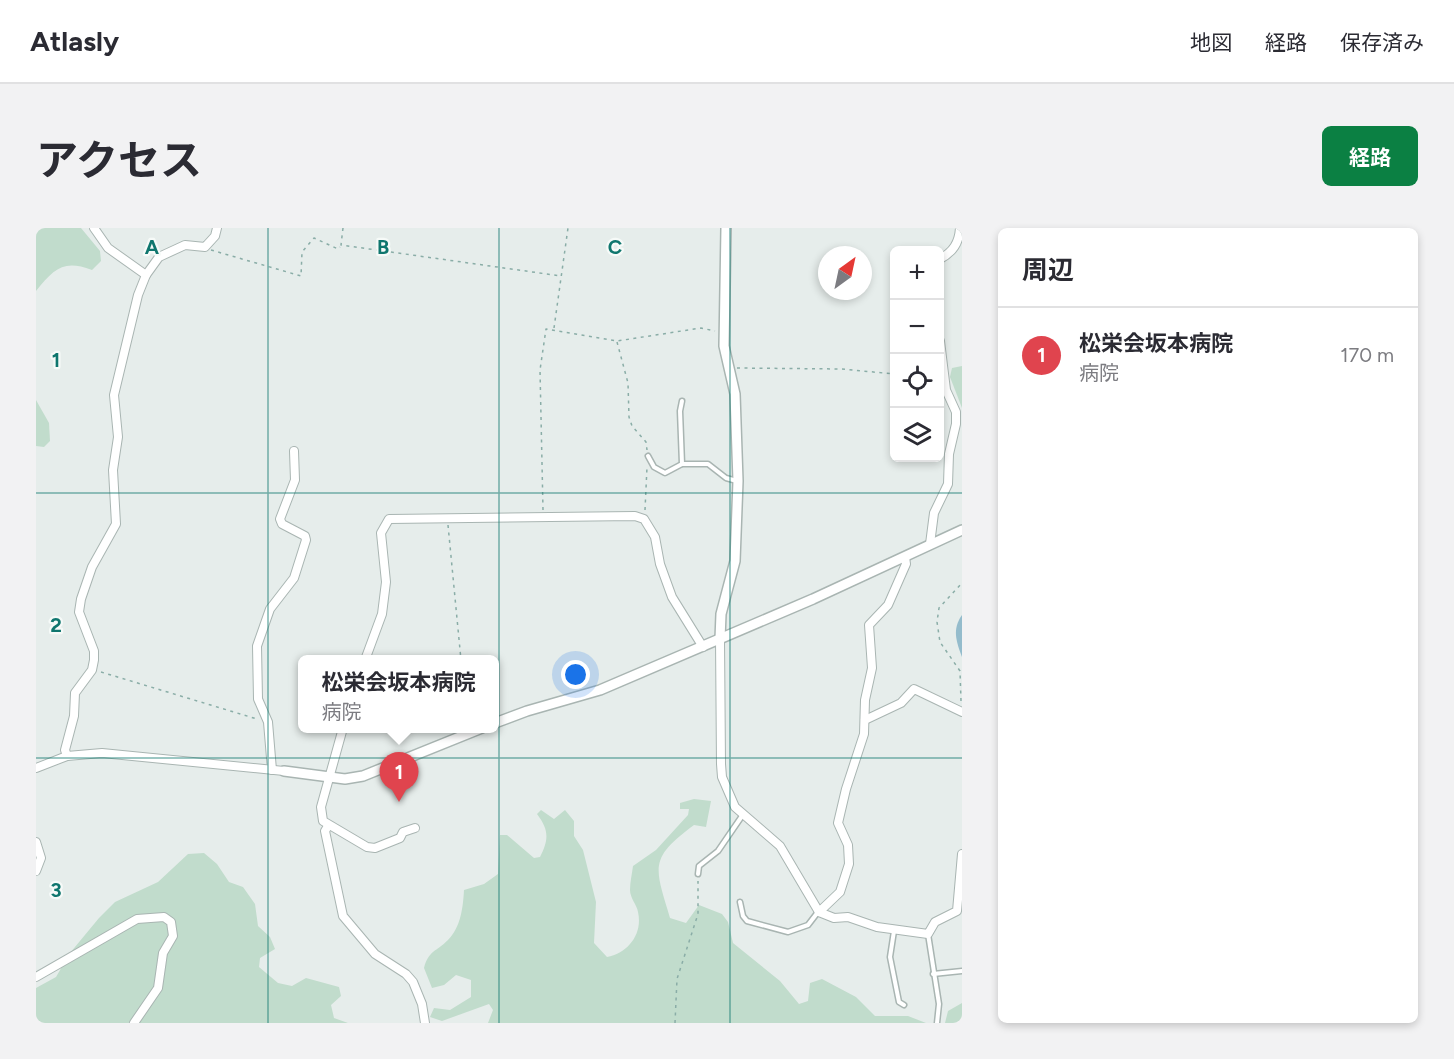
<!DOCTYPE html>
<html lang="ja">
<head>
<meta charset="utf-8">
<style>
  :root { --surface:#fff; --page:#f2f2f3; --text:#2b2b33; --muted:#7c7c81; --line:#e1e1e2; --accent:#0b8043 }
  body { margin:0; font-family:Figtree,"Noto Sans JP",sans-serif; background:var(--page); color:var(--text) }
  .controls { position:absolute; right:18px; top:18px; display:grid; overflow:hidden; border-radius:9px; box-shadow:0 3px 9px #0003 }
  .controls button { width:54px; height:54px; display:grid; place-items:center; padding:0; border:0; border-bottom:2px solid var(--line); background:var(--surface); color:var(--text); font:30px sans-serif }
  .compass { position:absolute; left:782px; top:18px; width:54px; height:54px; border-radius:50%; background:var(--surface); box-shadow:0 3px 9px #0003; rotate:33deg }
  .you { position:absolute; left:540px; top:447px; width:21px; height:21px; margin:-15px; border:4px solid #fff; border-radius:50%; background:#1a73e8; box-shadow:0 0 0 9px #1a73e833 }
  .badge { display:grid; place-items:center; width:39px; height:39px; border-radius:50%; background:var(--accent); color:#fff; font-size:20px; font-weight:700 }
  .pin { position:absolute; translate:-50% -50px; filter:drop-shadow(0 2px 3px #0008) }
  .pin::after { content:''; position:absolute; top:32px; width:21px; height:18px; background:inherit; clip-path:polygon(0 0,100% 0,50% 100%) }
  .popup { position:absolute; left:262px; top:427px; width:201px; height:78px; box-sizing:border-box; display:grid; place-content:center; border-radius:9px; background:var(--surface); filter:drop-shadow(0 2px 4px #0005); font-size:20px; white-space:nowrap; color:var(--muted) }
  .popup b { font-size:22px; color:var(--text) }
  .popup::after { content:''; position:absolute; left:50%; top:100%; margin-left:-12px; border:12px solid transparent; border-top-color:var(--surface) }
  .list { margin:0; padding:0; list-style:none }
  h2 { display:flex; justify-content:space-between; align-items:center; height:78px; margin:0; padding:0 24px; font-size:26px }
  h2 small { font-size:20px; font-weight:400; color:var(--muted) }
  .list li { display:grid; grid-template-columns:39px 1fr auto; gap:18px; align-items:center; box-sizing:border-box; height:96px; padding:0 24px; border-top:2px solid var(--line) }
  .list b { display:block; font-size:22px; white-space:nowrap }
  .list p { margin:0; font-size:20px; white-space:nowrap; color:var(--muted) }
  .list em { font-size:20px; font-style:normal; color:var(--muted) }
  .icon { flex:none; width:33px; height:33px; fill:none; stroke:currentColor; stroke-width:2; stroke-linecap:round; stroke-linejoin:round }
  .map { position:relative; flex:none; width:926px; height:795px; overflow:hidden; border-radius:9px }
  header { display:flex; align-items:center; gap:36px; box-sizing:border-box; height:84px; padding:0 30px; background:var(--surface); border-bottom:2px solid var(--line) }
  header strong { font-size:28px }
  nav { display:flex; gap:33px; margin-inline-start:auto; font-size:21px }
  .intro { display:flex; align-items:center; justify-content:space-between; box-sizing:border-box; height:144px; padding:0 36px }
  h1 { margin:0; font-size:42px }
  .button { padding:15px 27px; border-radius:9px; background:var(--accent); color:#fff; font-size:21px; font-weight:700 }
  main { display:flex; gap:36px; padding:0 36px }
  aside { flex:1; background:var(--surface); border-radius:9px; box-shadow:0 3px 9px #0003 }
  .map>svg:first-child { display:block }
  .green { fill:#c1dccc }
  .water { fill:#94bccc }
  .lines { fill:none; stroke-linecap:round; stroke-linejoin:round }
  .service-casing { stroke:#a9b5b2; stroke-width:7 }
  .minor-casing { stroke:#a9b5b2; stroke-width:10 }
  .tertiary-casing { stroke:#a9b5b2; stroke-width:12 }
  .path { stroke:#8aada7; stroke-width:1.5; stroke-dasharray:3 4.5; stroke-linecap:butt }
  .service { stroke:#fff; stroke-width:4 }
  .minor { stroke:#fff; stroke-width:8 }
  .tertiary { stroke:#fff; stroke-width:9 }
  .grid { fill:none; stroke:#0f766e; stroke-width:1.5; stroke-opacity:0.55 }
  .grid-label { font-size:20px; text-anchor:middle; font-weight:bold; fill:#0f766e; stroke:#f6faf8; stroke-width:4.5; stroke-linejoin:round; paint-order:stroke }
</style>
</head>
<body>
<header>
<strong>Atlasly</strong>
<nav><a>地図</a><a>経路</a><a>保存済み</a></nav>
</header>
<div class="intro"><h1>アクセス</h1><a class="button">経路</a></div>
<main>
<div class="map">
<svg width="926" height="795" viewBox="0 0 926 795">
  <rect width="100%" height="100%" fill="#e6edeb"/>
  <g class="green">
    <path d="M0 0H45L64 23 65 33 56 42C27 31 18 41 0 63Z"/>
    <polygon points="926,138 926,180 914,149 916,140"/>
    <polygon points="0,172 13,195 14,213 8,219 0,218"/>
    <path d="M658 571 675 573 670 599 658 597C612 631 619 639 634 690L650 695 663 677 686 686 692 694 697 715 744 753 763 776 772 773 774 755 786 751 820 769 839 788H872L890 795H452L457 782 453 776 406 793 394 789 398 780 414 782 435 769V752L420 747 408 757 396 760 388 740C393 722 400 724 412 712 425 699 427 679 428 662L448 656 462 646 464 607H471L498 630 504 629C513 611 513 602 501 586L505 582 518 591 529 582 538 593V608L547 622 560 674 558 715 571 729C592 725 607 706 602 684 601 677 594 670 594 662 594 654 596 646 597 638L620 622 652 587 653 581H644V575Z"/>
    <polygon points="168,625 181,636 193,654 207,659 219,676 222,698 234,709 239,721 224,730 223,739 242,755 256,758 270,750 303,759 305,768 295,777 298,790 312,795 0,795 0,760 20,749 34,725 63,690 79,674 122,654 152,626"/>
    <polygon points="926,775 926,795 909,795 912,783"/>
  </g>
  <path class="water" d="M926 387V429C920 413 916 401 926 387Z"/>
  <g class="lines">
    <g class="service-casing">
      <g id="service">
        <polyline points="646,173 644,183 646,236"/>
        <polyline points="612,228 618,239 629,245 646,236 672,236 690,250 701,253"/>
        <polyline points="662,646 663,638 682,623 706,588"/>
        <polyline points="704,674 707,688 711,693 752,704 772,697 782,684"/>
        <polyline points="858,703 854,729 863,774 868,777"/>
        <polyline points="892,706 903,776 901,795"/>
        <polyline points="897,746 926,743"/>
      </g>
    </g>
    <g class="minor-casing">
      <g id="minor">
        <polyline points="58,0 72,20 110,47"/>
        <path d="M904 31C917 24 923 15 924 0"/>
        <polyline points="894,316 898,285 912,256 913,226 920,196 920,184 910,162 904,113"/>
        <polyline points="684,411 685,536 686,549 699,579 744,618 783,684 798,690 812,689 841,699 892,706 899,694 921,683 926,626"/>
        <polyline points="329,432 346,386 350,354 345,305 353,291 599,288 608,291 619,309 624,336 636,369 667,419"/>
        <polyline points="829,492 865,475 878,461 926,484"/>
        <polyline points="307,500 285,579 287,593 331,619 339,620 364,610 367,604 379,600"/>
        <polyline points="31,528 29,522 38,488 39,465 56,442 58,432 58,423 43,384 45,371 56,339 80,296 77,242 82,209 78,167 102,67 110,47 123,29 149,17 169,19 179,8 181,0"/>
        <polyline points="0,540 31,528 66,525 248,543"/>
        <polyline points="236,542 232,494 222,471 221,418 234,381 258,350 270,312 269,308 246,296 244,291 259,252 258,223"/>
        <polyline points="292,598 289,603 307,688 339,726 370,746 377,754 386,776 389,795"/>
        <polyline points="0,614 5,630 0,643"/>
        <polyline points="783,684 804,664 813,636 812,617 802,595 810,561 828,506 829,472 836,440 833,397 852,377 870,336 869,329"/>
        <polyline points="0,749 101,691 128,689 135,694 137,708 127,725 122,760 98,795"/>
      </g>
    </g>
    <g class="tertiary-casing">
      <g id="tertiary">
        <polyline points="684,411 685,386 699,333 702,253 699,166 688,118 690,0"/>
        <polyline points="459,495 491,483 564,462 777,371 926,302"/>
        <polyline points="248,543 309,551 327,548 446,500"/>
      </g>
    </g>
    <g class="path">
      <polyline points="307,0 305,17 525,48"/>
      <polyline points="175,22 265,48 266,24 278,10 302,21 304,19"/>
      <polyline points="518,100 532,0"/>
      <polyline points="581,114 592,155 593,189 596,198 610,214 611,222"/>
      <polyline points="701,140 806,141 858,146"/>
      <polyline points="507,282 504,142 510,101 581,113 665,100 679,103"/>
      <polyline points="609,282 611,239"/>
      <polyline points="412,297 425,432"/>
      <polyline points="65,444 221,491"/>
      <polyline points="925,473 924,443 904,414 901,394 903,380 926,355"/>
      <polyline points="639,795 641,751 662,686 662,653"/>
    </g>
    <use href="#service" class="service"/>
    <use href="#minor" class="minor"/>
    <use href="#tertiary" class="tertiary"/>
  </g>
  <path class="grid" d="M232 0V795M463 0V795M694 0V795M0 265H926M0 530H926"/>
  <g class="grid-label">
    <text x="116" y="26">A</text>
    <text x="347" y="26">B</text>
    <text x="579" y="26">C</text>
    <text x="20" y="139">1</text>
    <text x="20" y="404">2</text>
    <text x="20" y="669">3</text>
  </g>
</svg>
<div class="controls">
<button>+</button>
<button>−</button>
<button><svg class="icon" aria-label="locate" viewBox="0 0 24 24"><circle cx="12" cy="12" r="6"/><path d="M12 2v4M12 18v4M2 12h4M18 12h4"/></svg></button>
<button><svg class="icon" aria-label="layers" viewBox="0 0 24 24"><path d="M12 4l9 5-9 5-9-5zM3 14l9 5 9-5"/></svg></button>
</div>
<svg class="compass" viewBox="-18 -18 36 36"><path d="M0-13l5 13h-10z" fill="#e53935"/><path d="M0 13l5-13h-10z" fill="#7c7c81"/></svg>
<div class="you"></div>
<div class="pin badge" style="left:363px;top:574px;background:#e0444e">1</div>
<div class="popup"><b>松栄会坂本病院</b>病院</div>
</div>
<aside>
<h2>周辺<small></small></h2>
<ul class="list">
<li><span class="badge" style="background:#e0444e">1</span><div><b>松栄会坂本病院</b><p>病院</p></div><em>170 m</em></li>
</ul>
</aside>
</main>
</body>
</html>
